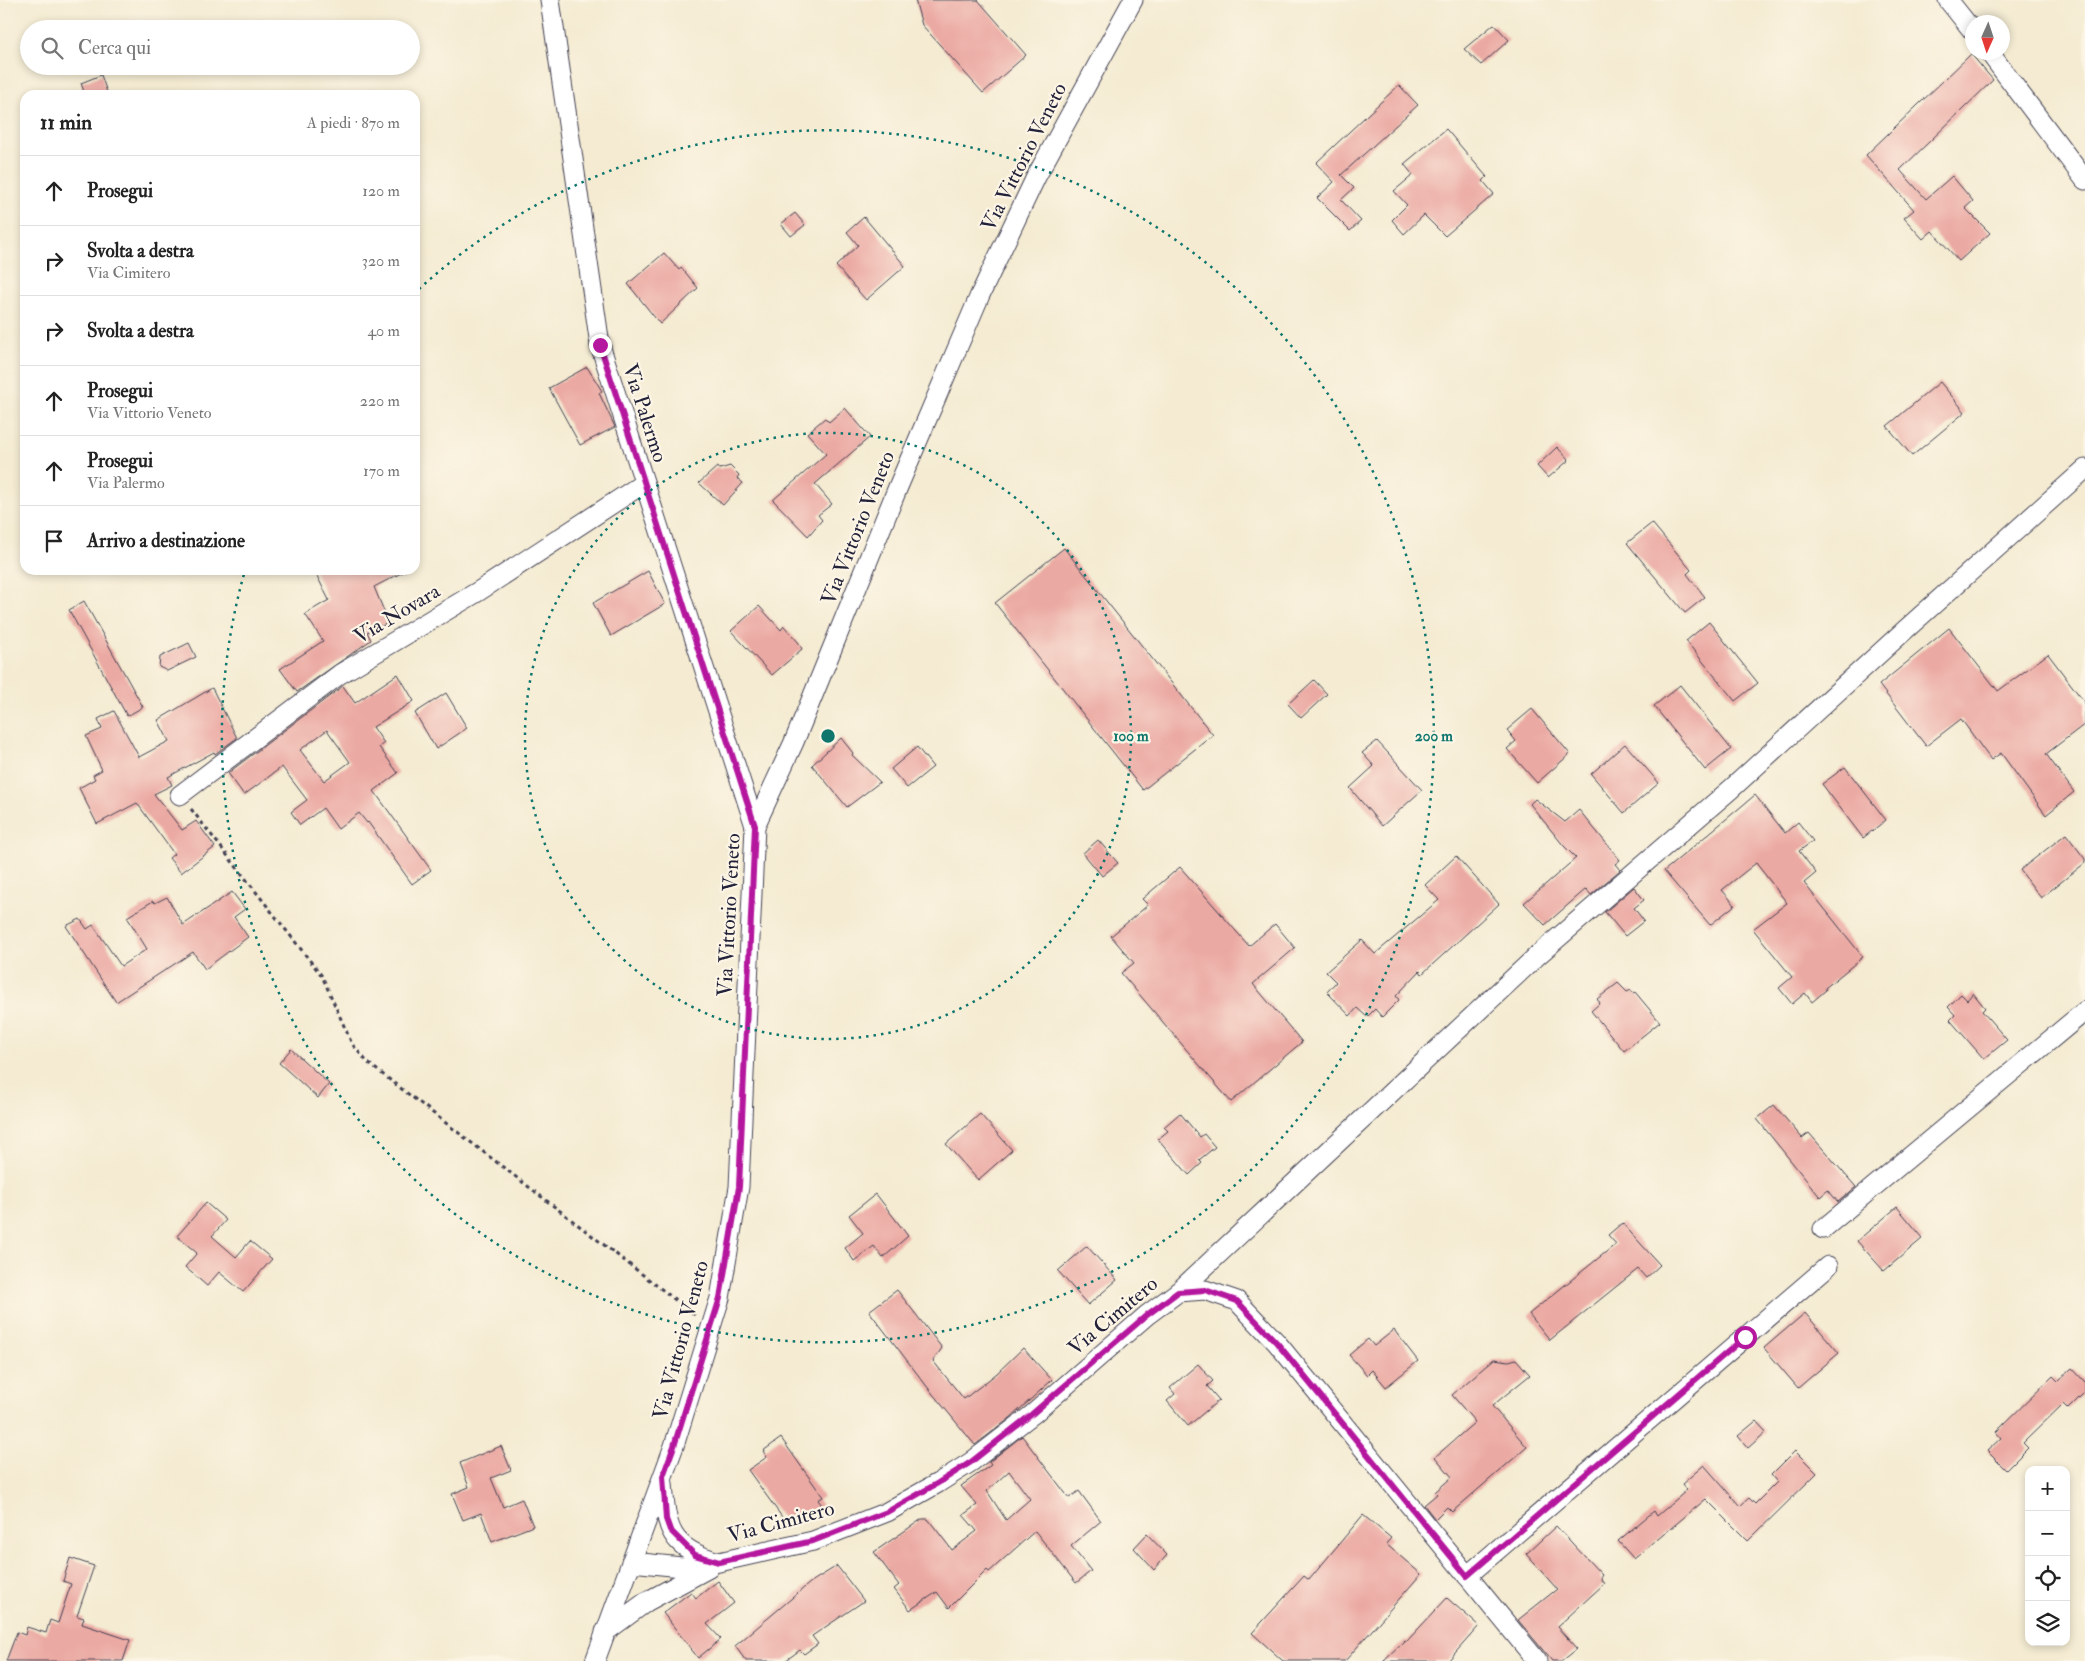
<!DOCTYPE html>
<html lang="it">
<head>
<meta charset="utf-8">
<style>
  :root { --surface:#fff; --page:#f2f2f2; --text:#222; --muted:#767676; --line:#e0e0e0 }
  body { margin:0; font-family:"IM FELL Double Pica",serif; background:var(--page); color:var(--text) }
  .controls { position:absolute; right:15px; bottom:15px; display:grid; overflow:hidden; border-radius:10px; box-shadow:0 2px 8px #0003 }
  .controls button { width:45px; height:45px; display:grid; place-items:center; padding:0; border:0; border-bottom:1px solid var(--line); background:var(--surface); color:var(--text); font:25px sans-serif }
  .compass { position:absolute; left:1965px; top:15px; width:45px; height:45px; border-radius:50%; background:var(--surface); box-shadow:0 2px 8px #0003; rotate:183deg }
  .stop { position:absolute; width:15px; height:15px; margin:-11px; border:4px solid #b5179e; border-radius:50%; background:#fff }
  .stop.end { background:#b5179e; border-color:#fff; box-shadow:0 1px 5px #0008 }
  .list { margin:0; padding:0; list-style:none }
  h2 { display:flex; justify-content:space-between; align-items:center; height:65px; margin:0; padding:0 20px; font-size:21px }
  h2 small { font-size:16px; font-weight:400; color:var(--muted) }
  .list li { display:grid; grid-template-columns:32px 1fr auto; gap:15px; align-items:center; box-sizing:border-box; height:70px; padding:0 20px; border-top:1px solid var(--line) }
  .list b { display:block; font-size:19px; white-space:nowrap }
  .list p { margin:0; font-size:16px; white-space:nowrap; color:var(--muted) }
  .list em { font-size:16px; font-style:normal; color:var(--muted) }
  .icon { flex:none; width:28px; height:28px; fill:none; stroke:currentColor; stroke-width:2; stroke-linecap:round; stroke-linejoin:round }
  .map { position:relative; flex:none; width:2085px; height:1661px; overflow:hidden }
  .search { position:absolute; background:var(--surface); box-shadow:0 2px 8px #0003; left:20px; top:20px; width:400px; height:55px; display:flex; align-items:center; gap:12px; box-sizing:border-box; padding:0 18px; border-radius:28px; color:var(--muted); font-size:19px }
  .panel { position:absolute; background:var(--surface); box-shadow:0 2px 8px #0003; left:20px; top:90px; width:400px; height:485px; border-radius:15px }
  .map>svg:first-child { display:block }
  .building { fill:#eba9a3; fill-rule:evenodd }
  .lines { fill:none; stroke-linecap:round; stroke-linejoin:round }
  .street-casing { stroke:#424052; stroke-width:21 }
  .path { stroke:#424052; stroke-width:3; stroke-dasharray:4 4; stroke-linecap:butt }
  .street { stroke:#fff; stroke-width:19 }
  .route { stroke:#b5179e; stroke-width:6 }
  .ring { fill:none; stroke:#0f766e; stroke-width:2.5; stroke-dasharray:2.5 5 }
  .labels { text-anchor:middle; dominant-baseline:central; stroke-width:4.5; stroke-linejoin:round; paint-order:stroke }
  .street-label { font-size:21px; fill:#22223b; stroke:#fcf5e5 }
  .centre { fill:#0f766e; stroke:#fcf5e5; stroke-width:2.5 }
  .ring-label { font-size:15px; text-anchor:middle; font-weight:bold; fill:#0f766e; stroke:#fcf5e5; stroke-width:4.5; stroke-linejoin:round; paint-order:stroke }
</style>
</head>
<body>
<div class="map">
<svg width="2085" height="1661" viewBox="0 0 2085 1661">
  <rect width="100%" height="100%" fill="#fcf5e5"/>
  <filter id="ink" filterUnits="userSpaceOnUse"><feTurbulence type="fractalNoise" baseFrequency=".02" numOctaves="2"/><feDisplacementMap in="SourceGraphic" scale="10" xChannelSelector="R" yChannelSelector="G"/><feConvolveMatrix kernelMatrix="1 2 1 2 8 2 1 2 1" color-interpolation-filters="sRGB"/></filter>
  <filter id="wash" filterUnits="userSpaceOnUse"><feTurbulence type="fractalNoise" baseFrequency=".0096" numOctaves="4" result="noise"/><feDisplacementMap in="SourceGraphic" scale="20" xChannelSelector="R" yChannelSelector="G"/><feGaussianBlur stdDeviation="1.12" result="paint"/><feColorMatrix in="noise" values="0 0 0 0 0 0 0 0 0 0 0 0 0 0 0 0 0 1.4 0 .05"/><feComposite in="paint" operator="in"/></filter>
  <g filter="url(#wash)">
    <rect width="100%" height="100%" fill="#f4ebd2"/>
    <g id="blocks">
      <g class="building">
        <polygon points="915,0 978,0 1026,55 983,93 922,25"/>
        <polygon points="1494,24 1509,40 1481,65 1464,49"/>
        <polygon points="1971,54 1993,80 1900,170 1926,199 1952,176 1973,201 1965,208 1990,233 1959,261 1932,231 1923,239 1904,218 1914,210 1866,155"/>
        <polygon points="101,75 108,95 85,95 81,83"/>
        <polygon points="1399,85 1418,105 1341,175 1354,188 1341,200 1361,221 1350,231 1317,198 1334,182 1316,163"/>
        <polygon points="1446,129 1487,177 1483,181 1494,194 1445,236 1424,215 1404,234 1392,220 1407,205 1394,191 1413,175 1404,164"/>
        <polygon points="795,213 805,225 791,236 781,224"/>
        <polygon points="864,217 905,266 866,300 836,266 858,245 847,232"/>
        <polygon points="664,253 679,270 681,267 698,288 660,324 628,284"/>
        <polygon points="587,367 602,391 599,393 615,427 580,445 549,388"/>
        <polygon points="1940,382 1965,412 1912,456 1887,426"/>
        <polygon points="845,408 870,437 815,484 832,504 818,515 822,520 808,536 773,500 826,454 807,433 825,418 829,422"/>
        <polygon points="1557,447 1569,460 1548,478 1537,466"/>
        <polygon points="730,466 739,475 737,478 743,483 723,505 699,483 717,467 720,469"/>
        <polygon points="1652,523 1691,570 1687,574 1705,597 1685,613 1627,543"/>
        <polygon points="1064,548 1213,735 1143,790 995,603"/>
        <polygon points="314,570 407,570 374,587 389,623 367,632 371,640 297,692 280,669 323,641 305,614 329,600"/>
        <polygon points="648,571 665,604 611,636 593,603"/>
        <polygon points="84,601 143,707 127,716 69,610"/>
        <polygon points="759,606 781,630 784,626 799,643 802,649 772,675 731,631"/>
        <polygon points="1709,622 1758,683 1735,701 1686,641"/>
        <polygon points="1949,628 1998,691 2048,654 2085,703 2085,724 2046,754 2074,792 2046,815 2001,753 1991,760 1961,719 1926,746 1879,685"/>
        <polygon points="189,643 196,657 167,671 159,667 160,657"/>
        <path d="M398 674 414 701 373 727 384 743 379 747 398 773 374 791 431 870 412 884 368 822 367 823 359 813 338 829 323 808 300 825 291 812 307 800 282 767 244 795 228 773 343 686 355 703ZM327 730 350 762 324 781 300 750Z"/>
        <polygon points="1314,680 1327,694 1301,718 1288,704"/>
        <polygon points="1680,685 1731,749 1705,770 1654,706"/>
        <polygon points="212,688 237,738 215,754 214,752 168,777 172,785 154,794 182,830 196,821 215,847 181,873 169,858 174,854 137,803 97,824 79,788 95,779 93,775 102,770 86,736 102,729 98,719 114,711 139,757 169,741 158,720"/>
        <polygon points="446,693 467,728 436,749 415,713"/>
        <polygon points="1532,709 1570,754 1537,783 1507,749 1516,741 1507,730"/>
        <polygon points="841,738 853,753 852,755 880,782 847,807 812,765"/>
        <polygon points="1377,741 1422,790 1382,826 1350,788 1374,766 1362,753"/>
        <polygon points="1625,744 1659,783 1624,813 1591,774"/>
        <polygon points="917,747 933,767 907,788 891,769"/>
        <polygon points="1845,767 1886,820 1863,838 1822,784"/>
        <polygon points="1755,795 1785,833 1798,822 1813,841 1799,851 1816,873 1804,883 1863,957 1825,988 1826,990 1812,1002 1805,993 1792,1004 1779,988 1792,977 1753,929 1787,903 1756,863 1722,890 1735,905 1710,925 1664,871"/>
        <polygon points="1535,799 1565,822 1579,810 1620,860 1615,864 1620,870 1591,895 1586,889 1545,925 1524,903 1576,858 1563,845 1530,804"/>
        <polygon points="2066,834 2085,859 2085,863 2041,898 2020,870"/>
        <polygon points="1098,840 1118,863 1102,876 1083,853"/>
        <polygon points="1456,856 1499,904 1422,974 1420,971 1396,996 1399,1000 1382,1017 1375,1009 1367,1017 1357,1008 1350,1016 1327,992 1336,982 1326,972 1362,940 1375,954 1439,900 1425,885"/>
        <polygon points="1180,867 1249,946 1275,924 1295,948 1253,984 1302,1042 1231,1102 1121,973 1134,963 1111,936 1148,905 1142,899"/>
        <polygon points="1634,887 1644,900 1634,908 1644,921 1625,936 1605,912"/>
        <polygon points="232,892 245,909 234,917 248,937 205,969 193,952 116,1002 66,926 80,919 87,929 93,925 121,966 147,949 127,917 153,901 155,903 167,897 183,925"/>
        <polygon points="1618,983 1627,992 1631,990 1633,993 1635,992 1660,1022 1624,1051 1591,1011 1600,1003 1597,999"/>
        <polygon points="1973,993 1985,1008 1982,1011 2007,1040 1984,1059 1950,1020 1955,1015 1948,1007 1961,994 1967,1000"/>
        <polygon points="291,1049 329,1084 318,1098 279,1063"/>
        <polygon points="1774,1105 1802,1138 1809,1133 1856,1187 1838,1202 1828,1190 1820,1197 1757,1119"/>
        <polygon points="1180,1113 1200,1137 1204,1134 1215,1147 1199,1160 1202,1163 1189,1175 1158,1139 1168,1131 1164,1127"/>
        <polygon points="980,1114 1012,1150 978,1180 946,1144"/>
        <polygon points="876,1194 908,1236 883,1258 874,1246 854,1261 845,1248 863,1233 849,1215"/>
        <polygon points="206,1203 226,1220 212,1236 236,1257 250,1241 272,1259 243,1292 219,1272 207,1286 185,1267 197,1253 177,1236"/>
        <polygon points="1897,1207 1923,1238 1884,1271 1857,1241"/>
        <polygon points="1622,1223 1660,1265 1646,1278 1638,1269 1550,1340 1529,1314 1616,1244 1608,1235"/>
        <polygon points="1087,1246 1117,1280 1088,1305 1058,1271"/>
        <polygon points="897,1290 942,1348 933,1361 964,1399 996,1374 1023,1348 1052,1380 1009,1419 975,1445 932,1393 869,1311"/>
        <polygon points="1805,1313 1839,1353 1798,1388 1764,1348"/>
        <polygon points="1394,1330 1418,1361 1386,1387 1372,1370 1367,1375 1349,1355 1368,1339 1374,1346"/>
        <polygon points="1494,1359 1509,1361 1516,1359 1530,1375 1492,1406 1527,1447 1452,1512 1447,1507 1435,1519 1424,1505 1437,1494 1435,1492 1452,1477 1435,1457 1475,1422 1452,1395"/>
        <polygon points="1198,1364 1213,1381 1207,1386 1219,1400 1188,1426 1167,1401 1175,1394 1170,1388"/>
        <polygon points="2072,1368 2085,1382 2085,1392 2068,1409 2063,1404 2023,1443 2028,1448 2006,1470 1987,1451 2001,1438 1996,1432 2053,1376 2058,1381"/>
        <polygon points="1756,1421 1766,1432 1748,1448 1738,1436"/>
        <path d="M1022 1436 1069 1498 1079 1491 1101 1521 1071 1546 1091 1571 1076 1583 1035 1531 989 1572 987 1570 949 1608 937 1592 910 1610 894 1589 899 1585 874 1552 922 1519H928L952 1550 977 1531 963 1515 977 1505 961 1486 991 1465 989 1462ZM1009 1471 1030 1499 1006 1520 987 1491Z"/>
        <polygon points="781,1438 823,1497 818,1500 822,1505 807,1515 805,1512 787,1524 748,1470 767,1457 763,1451"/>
        <polygon points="501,1446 511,1470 491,1478 503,1507 522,1499 533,1526 492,1542 481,1513 463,1520 452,1494 469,1487 460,1463"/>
        <polygon points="1795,1451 1817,1473 1748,1541 1706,1499 1634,1559 1618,1541 1654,1511 1657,1516 1687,1490 1682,1484 1704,1465 1740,1506 1749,1498 1755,1504 1777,1482 1771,1475"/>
        <polygon points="1363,1515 1391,1538 1386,1544 1421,1574 1345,1661 1283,1661 1252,1633 1304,1576 1309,1580"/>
        <polygon points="1556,1526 1602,1575 1600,1578 1604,1584 1557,1627 1577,1649 1562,1661 1552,1661 1518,1620 1557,1589 1526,1554"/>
        <polygon points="1147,1534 1167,1555 1154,1570 1134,1548"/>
        <polygon points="70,1558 94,1566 77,1616 84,1618 82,1624 130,1640 123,1661 6,1661 17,1632 25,1635 27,1627 46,1633 50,1620 58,1623 71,1584 63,1581"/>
        <polygon points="837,1566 864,1601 812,1636 818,1644 804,1654 800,1650 785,1661 746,1661 735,1646 811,1582"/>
        <polygon points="718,1581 734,1603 707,1624 721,1639 698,1658 663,1613 691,1592 696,1598"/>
        <polygon points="1447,1598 1479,1626 1448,1661 1383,1661 1405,1640 1407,1641"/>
      </g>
    </g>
  </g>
  <g filter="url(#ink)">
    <use href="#blocks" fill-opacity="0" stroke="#424052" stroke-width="1"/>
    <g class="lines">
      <g class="street-casing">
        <g id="street">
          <polyline points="550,0 600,345 755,826"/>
          <polyline points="1948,0 1972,30"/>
          <polyline points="1989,52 2085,180"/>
          <polyline points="180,795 340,674 479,591 644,483"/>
          <polyline points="1823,1229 2085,1011"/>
          <polyline points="1178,1292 1538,955 1731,789 1905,630 2085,469"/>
          <path d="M663 1483C666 1527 669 1548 716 1561"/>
          <polyline points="631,1562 682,1567 719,1562 813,1541 887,1512 938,1483 971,1462 1033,1414 1147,1315 1178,1292 1205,1290 1237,1301 1277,1343 1537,1661"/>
          <polyline points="1467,1576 1828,1266"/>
          <polyline points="605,1632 646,1602 709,1568"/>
          <polyline points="595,1661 674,1446 720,1298 739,1187 755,826 794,742 898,487 980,295 1036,177 1133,0"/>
        </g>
      </g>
      <polyline class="path" points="191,809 322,976 352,1044 368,1063 695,1315"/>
      <use href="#street" class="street"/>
    </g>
  </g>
  <g class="lines" filter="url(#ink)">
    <polyline class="route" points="600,345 755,826 739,1187 720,1298 674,1446 663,1476 666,1519 670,1530 695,1555 719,1562 813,1541 887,1512 938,1483 971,1462 1032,1414 1147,1315 1178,1292 1205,1290 1237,1301 1277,1343 1467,1576 1745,1337"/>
  </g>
  <g class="ring">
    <circle cx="828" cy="736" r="303"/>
    <path d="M419 289A606 606 0 1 1 244 574"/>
  </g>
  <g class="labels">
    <g class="street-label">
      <text transform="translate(1024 157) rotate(-63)">Via Vittorio Veneto</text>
      <text transform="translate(645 413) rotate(72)">Via Palermo</text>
      <text transform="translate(858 528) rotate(-68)">Via Vittorio Veneto</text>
      <text transform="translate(397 614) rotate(-31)">Via Novara</text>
      <text transform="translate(729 915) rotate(-87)">Via Vittorio Veneto</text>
      <text transform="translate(1113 1316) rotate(-40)">Via Cimitero</text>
      <text transform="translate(681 1340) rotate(-75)">Via Vittorio Veneto</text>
      <text transform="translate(781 1522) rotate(-15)">Via Cimitero</text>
    </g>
  </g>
  <circle cx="828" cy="736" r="8" class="centre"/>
  <g class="ring-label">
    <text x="1131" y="741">100 m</text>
    <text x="1434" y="741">200 m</text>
  </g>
</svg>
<div class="controls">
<button>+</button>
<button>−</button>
<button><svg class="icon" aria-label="locate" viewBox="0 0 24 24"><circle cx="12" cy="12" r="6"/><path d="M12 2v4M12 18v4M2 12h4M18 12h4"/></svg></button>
<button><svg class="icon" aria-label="layers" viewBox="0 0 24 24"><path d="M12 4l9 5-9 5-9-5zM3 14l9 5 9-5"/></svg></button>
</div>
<svg class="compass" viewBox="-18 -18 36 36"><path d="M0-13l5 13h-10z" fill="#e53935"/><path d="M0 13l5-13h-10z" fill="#767676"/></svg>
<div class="stop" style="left:1745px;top:1337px"></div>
<div class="stop end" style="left:600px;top:345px"></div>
<div class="search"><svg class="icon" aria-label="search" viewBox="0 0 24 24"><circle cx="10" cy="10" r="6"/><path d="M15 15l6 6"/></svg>Cerca qui</div>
<section class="panel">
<h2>11 min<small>A piedi · 870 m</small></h2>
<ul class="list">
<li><svg class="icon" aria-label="ahead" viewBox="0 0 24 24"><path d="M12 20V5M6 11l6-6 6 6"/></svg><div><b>Prosegui</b></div><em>120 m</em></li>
<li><svg class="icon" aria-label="right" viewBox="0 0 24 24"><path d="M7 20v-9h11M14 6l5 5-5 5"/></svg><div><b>Svolta a destra</b><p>Via Cimitero</p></div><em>320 m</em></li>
<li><svg class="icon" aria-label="right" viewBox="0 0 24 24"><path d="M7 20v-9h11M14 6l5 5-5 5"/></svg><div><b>Svolta a destra</b></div><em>40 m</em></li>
<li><svg class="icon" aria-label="ahead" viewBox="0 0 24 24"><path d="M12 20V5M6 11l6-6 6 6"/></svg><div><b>Prosegui</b><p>Via Vittorio Veneto</p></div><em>220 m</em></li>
<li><svg class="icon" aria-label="ahead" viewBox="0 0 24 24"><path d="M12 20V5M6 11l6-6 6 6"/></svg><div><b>Prosegui</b><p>Via Palermo</p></div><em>170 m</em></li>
<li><svg class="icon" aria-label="arrive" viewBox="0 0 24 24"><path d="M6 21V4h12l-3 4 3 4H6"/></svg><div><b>Arrivo a destinazione</b></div></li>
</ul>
</section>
</div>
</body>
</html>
